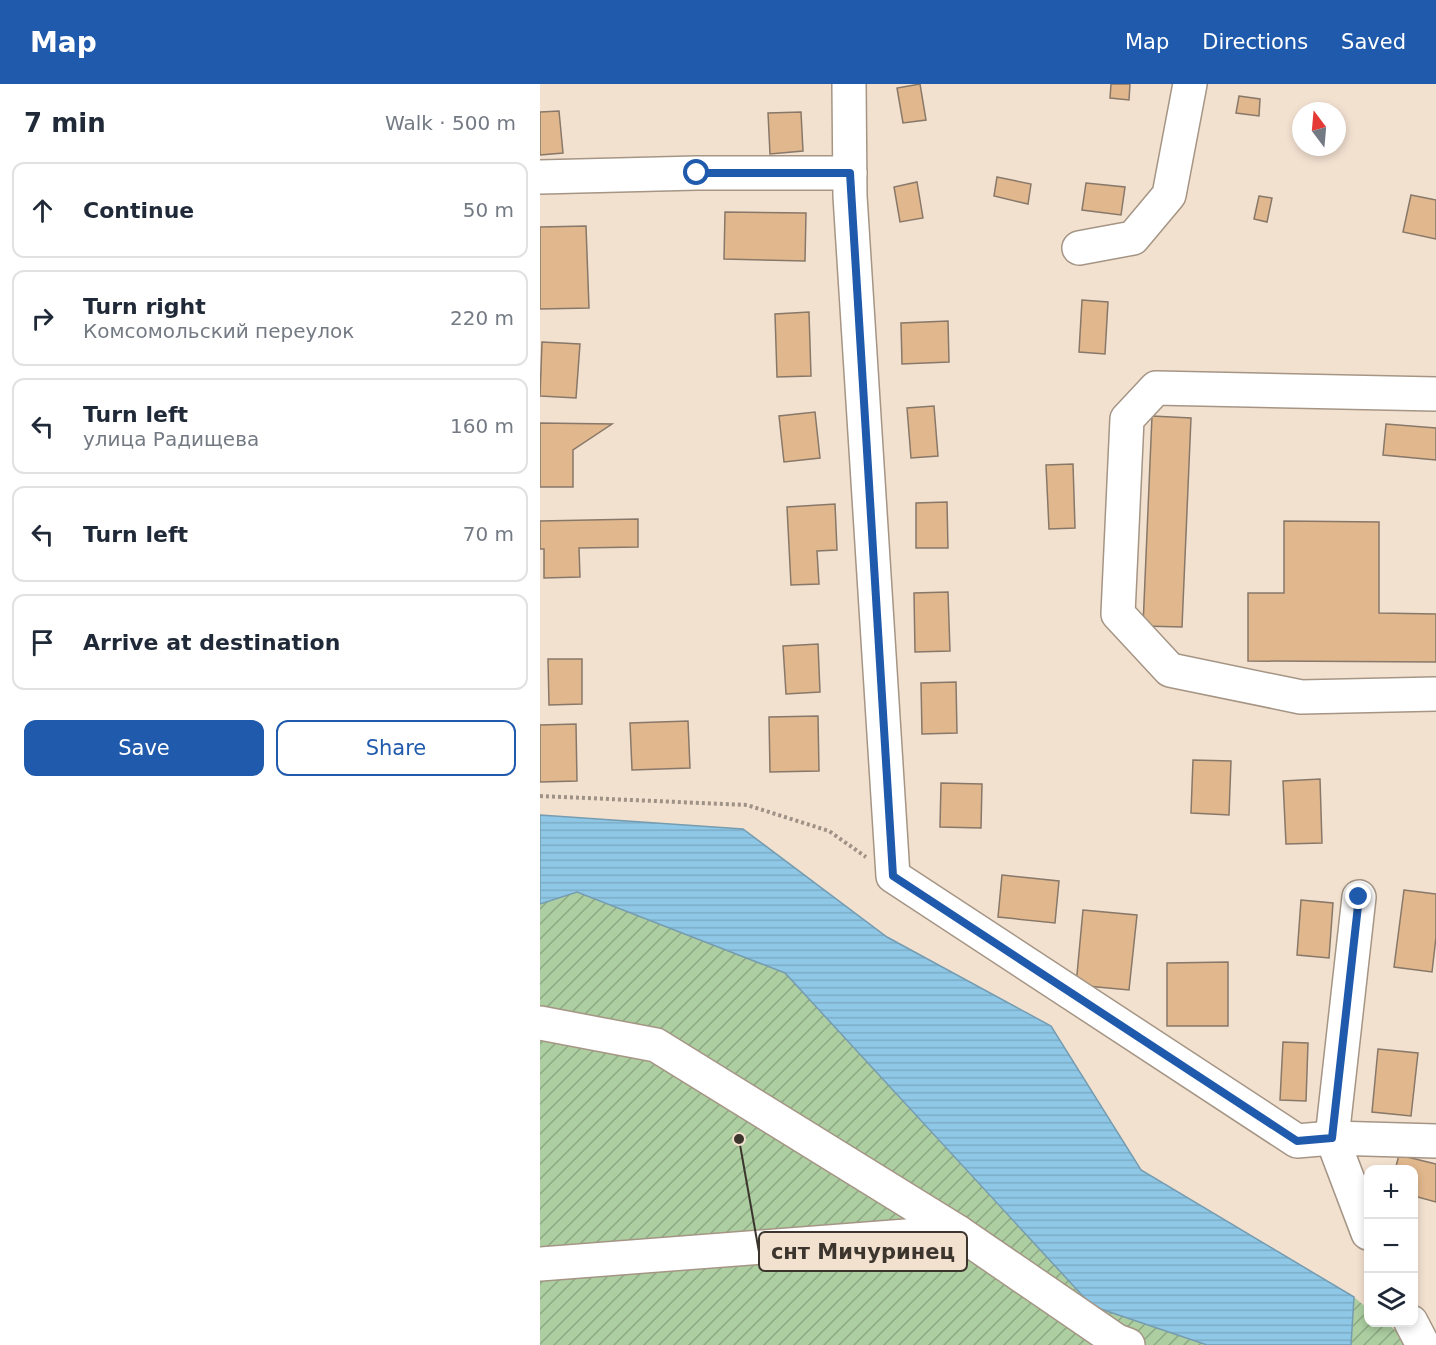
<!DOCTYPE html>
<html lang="en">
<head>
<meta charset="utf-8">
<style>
  :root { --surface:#fff; --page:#f6f6f7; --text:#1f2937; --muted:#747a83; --line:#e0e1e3; --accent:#205aac }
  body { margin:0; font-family:"DejaVu Sans",sans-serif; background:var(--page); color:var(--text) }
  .controls { position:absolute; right:18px; bottom:18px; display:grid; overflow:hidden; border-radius:12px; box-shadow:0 3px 9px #0003 }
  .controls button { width:54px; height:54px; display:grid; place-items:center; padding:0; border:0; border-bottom:2px solid var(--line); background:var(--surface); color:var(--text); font:30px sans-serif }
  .compass { position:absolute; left:752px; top:18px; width:54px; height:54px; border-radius:50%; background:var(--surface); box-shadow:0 3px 9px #0003; rotate:344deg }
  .stop { position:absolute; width:18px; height:18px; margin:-14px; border:4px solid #205aac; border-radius:50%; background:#fff }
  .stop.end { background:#205aac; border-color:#fff; box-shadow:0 2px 6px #0008 }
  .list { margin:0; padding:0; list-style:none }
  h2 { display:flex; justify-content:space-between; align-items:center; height:78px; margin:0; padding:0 24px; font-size:26px }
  h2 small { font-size:20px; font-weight:400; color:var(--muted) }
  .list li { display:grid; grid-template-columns:39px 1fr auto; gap:18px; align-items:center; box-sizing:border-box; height:96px; margin:0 12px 12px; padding:0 12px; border:2px solid var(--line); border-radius:12px }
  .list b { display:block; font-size:22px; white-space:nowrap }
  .list p { margin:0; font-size:20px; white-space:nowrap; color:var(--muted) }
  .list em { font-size:20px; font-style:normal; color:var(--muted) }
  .actions { display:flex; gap:12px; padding:18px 24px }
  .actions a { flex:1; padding:14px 0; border:2px solid var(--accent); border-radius:12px; text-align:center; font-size:21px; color:var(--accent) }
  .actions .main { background:var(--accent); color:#fff }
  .icon { flex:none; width:33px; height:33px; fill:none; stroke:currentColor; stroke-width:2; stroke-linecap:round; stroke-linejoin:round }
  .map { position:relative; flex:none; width:896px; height:1261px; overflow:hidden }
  header { display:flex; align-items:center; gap:36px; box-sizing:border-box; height:84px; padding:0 30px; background:var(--accent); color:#fff }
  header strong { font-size:28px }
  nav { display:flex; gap:33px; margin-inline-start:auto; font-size:21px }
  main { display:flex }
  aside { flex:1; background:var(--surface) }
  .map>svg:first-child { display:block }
  .garden { fill:url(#garden-furrows) }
  .water { fill:url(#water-rules); stroke:#769cb0; stroke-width:1.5 }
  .building { fill:#e1b78d; stroke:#887869; stroke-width:1.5 }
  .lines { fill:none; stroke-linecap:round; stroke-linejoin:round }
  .minor-casing { stroke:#a59585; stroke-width:36 }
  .path { stroke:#9e9185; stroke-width:4; stroke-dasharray:3 3; stroke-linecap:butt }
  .minor { stroke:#fff; stroke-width:33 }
  .route { stroke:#205aac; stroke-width:8 }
  .leader { fill:none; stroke:#3c352e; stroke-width:2 }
  .callout-dot { fill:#3c352e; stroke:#f3e1d0; stroke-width:2 }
  .callout { fill:#f3e1d0; stroke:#3c352e; stroke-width:2 }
  .callout-label { font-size:21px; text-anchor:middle; font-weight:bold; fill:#3c352e }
</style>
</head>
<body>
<header>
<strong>Map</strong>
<nav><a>Map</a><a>Directions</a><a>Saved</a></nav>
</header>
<main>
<aside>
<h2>7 min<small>Walk · 500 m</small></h2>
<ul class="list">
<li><svg class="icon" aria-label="ahead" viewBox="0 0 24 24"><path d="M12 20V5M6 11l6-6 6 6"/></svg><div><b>Continue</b></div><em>50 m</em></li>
<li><svg class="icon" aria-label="right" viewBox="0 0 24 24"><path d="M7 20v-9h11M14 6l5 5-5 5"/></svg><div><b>Turn right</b><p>Комсомольский переулок</p></div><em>220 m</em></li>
<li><svg class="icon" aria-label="left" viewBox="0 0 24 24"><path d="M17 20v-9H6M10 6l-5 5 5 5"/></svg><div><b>Turn left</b><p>улица Радищева</p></div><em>160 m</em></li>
<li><svg class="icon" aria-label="left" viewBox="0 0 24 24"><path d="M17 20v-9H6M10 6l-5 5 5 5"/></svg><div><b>Turn left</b></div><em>70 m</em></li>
<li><svg class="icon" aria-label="arrive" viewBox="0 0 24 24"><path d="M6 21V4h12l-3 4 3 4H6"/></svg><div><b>Arrive at destination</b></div></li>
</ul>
<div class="actions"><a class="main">Save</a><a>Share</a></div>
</aside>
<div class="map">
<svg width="896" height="1261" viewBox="0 0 896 1261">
  <defs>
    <pattern id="garden-furrows" width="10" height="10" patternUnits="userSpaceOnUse" patternTransform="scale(1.5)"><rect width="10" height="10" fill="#accea1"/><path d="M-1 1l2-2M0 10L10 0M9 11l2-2" fill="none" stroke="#8da884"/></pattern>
    <pattern id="water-rules" width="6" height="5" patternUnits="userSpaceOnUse" patternTransform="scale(1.5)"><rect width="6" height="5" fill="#8fc8e7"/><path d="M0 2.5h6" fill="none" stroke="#7cacc6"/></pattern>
  </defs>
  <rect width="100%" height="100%" fill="#f3e1d0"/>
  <g class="garden">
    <polygon points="37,808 245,889 552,1222 667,1261 0,1261 0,820"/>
    <polygon points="814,1213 828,1225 828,1238 846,1239 874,1261 811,1261"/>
  </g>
  <polygon class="water" points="0,731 203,745 347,853 511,942 601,1086 814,1213 811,1261 667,1261 552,1222 245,889 37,808 0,820"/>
  <g class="building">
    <polygon points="380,0 386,36 363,39 357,4"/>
    <polygon points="571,0 590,0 589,16 570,14"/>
    <polygon points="699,12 720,15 719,32 696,29"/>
    <polygon points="19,27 23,69 0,71 0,28"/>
    <polygon points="261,28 263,67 230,70 228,29"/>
    <polygon points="457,93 491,100 488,120 454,112"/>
    <polygon points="377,98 383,134 360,138 354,103"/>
    <polygon points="546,99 585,103 581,131 542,126"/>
    <polygon points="871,111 896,116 896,155 863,148"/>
    <polygon points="719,112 732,114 727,138 714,135"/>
    <polygon points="185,128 266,129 265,177 184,175"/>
    <polygon points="46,142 49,224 0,225 0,143"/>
    <polygon points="542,216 568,218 565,270 539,268"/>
    <polygon points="269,228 271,292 237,293 235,230"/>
    <polygon points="408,237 409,278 362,280 361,239"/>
    <polygon points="2,258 40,260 36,314 0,312"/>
    <polygon points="394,322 398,372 371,374 367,324"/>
    <polygon points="275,328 280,374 244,378 239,332"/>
    <polygon points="612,332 651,334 642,543 603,542"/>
    <polygon points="0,339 72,340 33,366 33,403 0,403"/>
    <polygon points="846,340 896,344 896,376 843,371"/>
    <polygon points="533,380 535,444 509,445 506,381"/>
    <polygon points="407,418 408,464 376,464 376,419"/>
    <polygon points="295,420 297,466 277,467 279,500 251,501 247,423"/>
    <polygon points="98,435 98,463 39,464 40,493 4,494 4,465 0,465 0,437"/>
    <polygon points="744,437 839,438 839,529 896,530 896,578 708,577 708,509 744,509"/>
    <polygon points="408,508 410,567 375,568 374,509"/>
    <polygon points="278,560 280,608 246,610 243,562"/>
    <polygon points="8,575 42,575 42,620 9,621"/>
    <polygon points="416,598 417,649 382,650 381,599"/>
    <polygon points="278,632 279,687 230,688 229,633"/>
    <polygon points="148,637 150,684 92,686 90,639"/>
    <polygon points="36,640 37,697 0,698 0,641"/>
    <polygon points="653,676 691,677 689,731 651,729"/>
    <polygon points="780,695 782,759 746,760 743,697"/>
    <polygon points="401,699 442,700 441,744 400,743"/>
    <polygon points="462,791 519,797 515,839 458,833"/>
    <polygon points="864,806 896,810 896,853 892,888 854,883"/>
    <polygon points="761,816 793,819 789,874 757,871"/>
    <polygon points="543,826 597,831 589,906 536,901"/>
    <polygon points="688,878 688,942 627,942 627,879"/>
    <polygon points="743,958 768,959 766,1017 740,1016"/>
    <polygon points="838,965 878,969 871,1032 832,1028"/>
    <polygon points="859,1071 896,1080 896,1118 874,1112 874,1086 855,1086"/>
  </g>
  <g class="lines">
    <g class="minor-casing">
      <g id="minor">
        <polyline points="309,0 310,112 353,792 757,1057 792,1054 896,1057"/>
        <polyline points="0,93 157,89 310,89"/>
        <polyline points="539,164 593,154 629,111 650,0"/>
        <polyline points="896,310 616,304 587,335 578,530 630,586 761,613 896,610"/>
        <polyline points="819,813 792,1054 828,1149"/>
        <polyline points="0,939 116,961 418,1148"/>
        <polyline points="0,1180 418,1148 577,1257 588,1261"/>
        <polyline points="871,1238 883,1261"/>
      </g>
    </g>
    <polyline class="path" points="0,712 207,721 289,747 326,773"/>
    <use href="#minor" class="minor"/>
  </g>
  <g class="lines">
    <polyline class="route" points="157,89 310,89 353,792 757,1057 792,1054 819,813"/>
  </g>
  <path class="leader" d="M199 1055L219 1168"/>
  <circle class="callout-dot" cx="199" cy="1055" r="6"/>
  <rect class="callout" x="219" y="1148" width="208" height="39" rx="6"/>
  <g class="callout-label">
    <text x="323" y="1175">снт Мичуринец</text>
  </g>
</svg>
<div class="controls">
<button>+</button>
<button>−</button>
<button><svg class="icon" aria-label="layers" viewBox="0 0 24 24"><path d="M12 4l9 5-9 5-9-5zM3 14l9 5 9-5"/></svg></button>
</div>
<svg class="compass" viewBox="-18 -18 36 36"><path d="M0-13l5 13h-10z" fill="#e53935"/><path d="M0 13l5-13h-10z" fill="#747a83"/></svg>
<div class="stop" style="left:157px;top:89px"></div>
<div class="stop end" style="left:819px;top:813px"></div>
</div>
</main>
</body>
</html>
